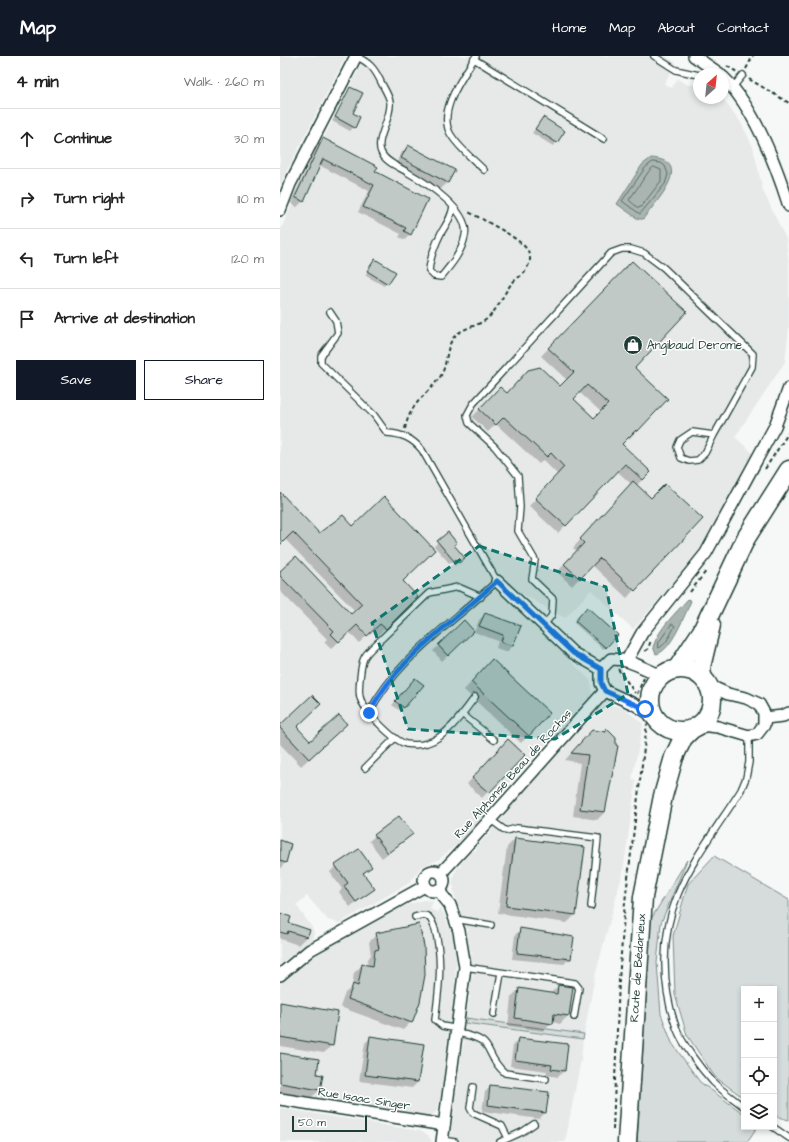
<!DOCTYPE html>
<html lang="en">
<head>
<meta charset="utf-8">
<style>
  :root { --surface:#fff; --page:#f6f6f6; --text:#222; --muted:#767676; --line:#e0e0e0; --accent:#111827 }
  body { margin:0; font-family:"Architects Daughter",sans-serif; background:var(--page); color:var(--text) }
  .controls { position:absolute; right:12px; bottom:12px; display:grid; overflow:hidden; border-radius:0px; box-shadow:0 2px 6px #0003 }
  .controls button { width:36px; height:36px; display:grid; place-items:center; padding:0; border:0; border-bottom:1px solid var(--line); background:var(--surface); color:var(--text); font:20px sans-serif }
  .compass { position:absolute; left:413px; top:12px; width:36px; height:36px; border-radius:50%; background:var(--surface); box-shadow:0 2px 6px #0003; rotate:27deg }
  .scale { position:absolute; left:12px; bottom:10px; width:75px; box-sizing:border-box; padding-left:4px; border:2px solid #1f3d34; border-top:0; font-size:11px; line-height:14px; white-space:nowrap; color:#1f3d34; -webkit-text-stroke:3px #fff; paint-order:stroke }
  .stop { position:absolute; width:12px; height:12px; margin:-9px; border:3px solid #1a73e8; border-radius:50%; background:#fff }
  .stop.end { background:#1a73e8; border-color:#fff; box-shadow:0 1px 4px #0008 }
  .list { margin:0; padding:0; list-style:none }
  h2 { display:flex; justify-content:space-between; align-items:center; height:52px; margin:0; padding:0 16px; font-size:17px }
  h2 small { font-size:13px; font-weight:400; color:var(--muted) }
  .list li { display:grid; grid-template-columns:26px 1fr auto; gap:12px; align-items:center; box-sizing:border-box; height:60px; padding:0 16px; border-top:1px solid var(--line) }
  .list b { display:block; font-size:15px; white-space:nowrap }
  .list em { font-size:13px; font-style:normal; color:var(--muted) }
  .actions { display:flex; gap:8px; padding:12px 16px }
  .actions a { flex:1; padding:9px 0; border:1px solid var(--accent); border-radius:0px; text-align:center; font-size:14px; color:var(--accent) }
  .actions .main { background:var(--accent); color:#fff }
  .icon { flex:none; width:22px; height:22px; fill:none; stroke:currentColor; stroke-width:2; stroke-linecap:round; stroke-linejoin:round }
  .map { position:relative; flex:none; width:509px; height:1086px; overflow:hidden }
  header { display:flex; align-items:center; gap:24px; box-sizing:border-box; height:56px; padding:0 20px; background:var(--accent); color:#fff }
  header strong { font-size:19px }
  nav { display:flex; gap:22px; margin-inline-start:auto; font-size:14px }
  main { display:flex }
  aside { flex:1; background:var(--surface) }
  .map>svg:first-child { display:block }
  .built { fill:#e6e9e8 }
  .green { fill:#d6dcdb; stroke:#7a8c88 }
  .water { fill:#aab5b1; stroke:#72857f }
  .shadow { fill:#0003; fill-rule:evenodd }
  .lines { fill:none; stroke-linecap:round; stroke-linejoin:round }
  .shore { stroke:#576d66; stroke-width:1 }
  .building { fill:#c0c9c6; stroke:#1f3d34; fill-rule:evenodd }
  .lane-casing { stroke:#1f3d34; stroke-width:8 }
  .street-casing { stroke:#1f3d34; stroke-width:14 }
  .primary-casing { stroke:#1f3d34; stroke-width:21 }
  .path { stroke:#1f3d34; stroke-width:2; stroke-dasharray:4 3; stroke-linecap:butt }
  .lane { stroke:#fff; stroke-width:5.5 }
  .street { stroke:#fff; stroke-width:11 }
  .primary { stroke:#fff; stroke-width:18 }
  .route { stroke:#1a73e8; stroke-width:5 }
  .marked { fill:#0f766e; fill-opacity:0.2; stroke:#0f766e; stroke-width:3; stroke-dasharray:8 5; stroke-linejoin:round }
  .labels { text-anchor:middle; dominant-baseline:central; stroke-width:3; stroke-linejoin:round; paint-order:stroke }
  .poi-label { font-size:12px; fill:#1f3d34; stroke:#fff; text-anchor:start }
  .street-label { font-size:12px; fill:#1f3d34; stroke:#fff }
</style>
</head>
<body>
<header>
<strong>Map</strong>
<nav><a>Home</a><a>Map</a><a>About</a><a>Contact</a></nav>
</header>
<main>
<aside>
<h2>4 min<small>Walk · 260 m</small></h2>
<ul class="list">
<li><svg class="icon" aria-label="ahead" viewBox="0 0 24 24"><path d="M12 20V5M6 11l6-6 6 6"/></svg><div><b>Continue</b></div><em>30 m</em></li>
<li><svg class="icon" aria-label="right" viewBox="0 0 24 24"><path d="M7 20v-9h11M14 6l5 5-5 5"/></svg><div><b>Turn right</b></div><em>110 m</em></li>
<li><svg class="icon" aria-label="left" viewBox="0 0 24 24"><path d="M17 20v-9H6M10 6l-5 5 5 5"/></svg><div><b>Turn left</b></div><em>120 m</em></li>
<li><svg class="icon" aria-label="arrive" viewBox="0 0 24 24"><path d="M6 21V4h12l-3 4 3 4H6"/></svg><div><b>Arrive at destination</b></div></li>
</ul>
<div class="actions"><a class="main">Save</a><a>Share</a></div>
</aside>
<div class="map">
<svg width="509" height="1086" viewBox="0 0 509 1086">
  <rect width="100%" height="100%" fill="#f6f7f7"/>
  <filter id="ink" filterUnits="userSpaceOnUse"><feTurbulence type="fractalNoise" baseFrequency=".025" numOctaves="2"/><feDisplacementMap in="SourceGraphic" scale="8" xChannelSelector="R" yChannelSelector="G"/><feConvolveMatrix kernelMatrix="1 2 1 2 8 2 1 2 1" color-interpolation-filters="sRGB"/></filter>
  <g filter="url(#ink)">
    <g class="built">
      <polygon points="0,0 66,0 0,128"/>
      <polygon points="85,0 385,0 396,7 384,28 392,32 397,23 408,29 419,29 419,42 442,42 460,65 473,91 483,135 506,183 509,210 509,271 505,306 455,381 474,398 421,491 403,516 353,573 311,534 285,562 232,532 225,541 311,625 312,638 207,750 210,753 181,785 158,804 141,811 129,827 60,867 48,864 27,840 16,849 31,870 34,876 33,881 30,886 0,908 0,175 35,98 60,51"/>
      <polygon points="329,648 344,652 363,668 352,723 356,724 343,816 315,920 304,978 186,962 189,943 191,941 189,940 191,921 194,918 191,917 191,898 193,896 190,895 187,876 189,873 186,873 180,855 181,853 178,851 173,833 175,832 172,829 174,818 178,811 181,810 180,808 193,794 196,795 196,791 209,778 211,778 211,775 223,760 226,761 225,757 237,743 240,743 239,740 251,725 254,726 254,723 267,709 269,709 269,706 282,692 285,693 284,690 297,676 300,676 300,673 313,659 315,660 315,657"/>
      <polygon points="144,844 153,845 150,853 157,856 160,852 164,858 173,881 176,907 175,931 160,1044 156,1056 151,1060 144,1060 0,1037 0,928 22,908 44,894 118,852"/>
      <polygon points="185,967 303,983 301,1003 285,1086 169,1086 170,1077 173,1075 171,1074 174,1055 176,1054 174,1051 177,1032 179,1032 177,1029 180,1010 182,1008 180,1007 183,988 185,987 183,984"/>
      <polygon points="0,1052 140,1075 148,1079 152,1086 0,1086"/>
    </g>
    <g class="green">
      <polygon points="434,800 509,844 509,1064 494,1060 494,933 464,933 464,1042 435,1021 407,979 395,939 393,880 408,828"/>
      <polygon points="407,804 381,867 377,907 381,958 392,987 420,1026 464,1058 464,1071 477,1071 467,1086 357,1086 371,863"/>
      <polygon points="186,962 304,978 303,983 185,967 188,963"/>
    </g>
    <g class="water">
      <path d="M371 102C416 105 375 147 363 163H358L337 148 362 109Z"/>
      <path d="M408 543 411 545C405 558 391 596 376 598L373 591C379 572 395 558 408 543Z"/>
    </g>
    <g class="shadow">
      <polygon points="71,32 74,71 70,75 52,65"/>
      <polygon points="263,62 276,86 273,90 252,77"/>
      <polygon points="43,83 94,116 130,178 125,184 119,181 121,178 78,156 89,135 39,109 23,145 17,151 10,147 38,89"/>
      <polygon points="128,90 174,115 167,127 161,133 116,108 122,96"/>
      <polygon points="95,204 114,216 104,230 85,219"/>
      <path d="M352 206 353 312 387 343 349 383 348 381 341 388 370 416 356 430 354 534 347 542 312 509 292 530 277 516 297 495 293 492 351 428 337 415 278 477 249 450 278 419 263 404 259 408 216 368 208 376 192 361 213 340 280 331 287 324 261 300ZM299 336 321 356 314 363 293 343Z"/>
      <polygon points="0,437 39,478 121,525 137,541 97,580 92,575 79,587 69,576 51,593 44,586 47,583 0,535 0,517 71,560 76,556 0,478"/>
      <polygon points="168,477 180,505 175,510 172,506 170,508 154,490"/>
      <polygon points="307,553 336,579 323,593 294,567"/>
      <polygon points="205,558 240,571 233,590 227,596 216,592 218,585 194,576 199,564"/>
      <polygon points="184,565 193,575 162,605 153,595"/>
      <polygon points="204,612 249,679 241,687 184,634"/>
      <polygon points="135,623 143,629 120,655 112,649"/>
      <polygon points="0,670 15,671 30,687 58,676 21,710 0,688"/>
      <polygon points="326,673 325,756 317,764 293,760 300,707 285,704 304,683 323,677"/>
      <polygon points="222,690 243,699 202,742 187,728"/>
      <polygon points="132,778 102,802 89,785 95,780"/>
      <polygon points="235,783 304,792 295,859 287,867 218,857 227,791"/>
      <polygon points="0,785 5,807 0,813"/>
      <polygon points="56,810 90,811 83,818 94,833 70,851 59,836 62,833 50,816"/>
      <polygon points="0,858 7,867 26,881 18,889 1,883 0,884"/>
      <polygon points="241,873 290,902 284,908 232,903 235,879"/>
      <polygon points="97,878 131,966 123,974 60,951 65,937 72,931 74,917 82,909 87,910 88,903 91,899 89,886"/>
      <polygon points="278,930 288,960 280,968 272,966 264,975 228,970 231,941 239,933 270,938"/>
      <polygon points="0,948 52,989 44,997 0,990"/>
      <polygon points="90,982 138,1026 132,1032 79,1025 85,987"/>
      <polygon points="239,983 284,1015 278,1021 266,1019 267,1015 230,1010 233,989"/>
      <polygon points="0,998 40,1034 32,1041 0,1036"/>
      <polygon points="211,1030 265,1057 259,1063 202,1055 205,1036"/>
    </g>
    <g class="lines">
      <g class="shore">
        <polygon points="373,106 381,107 385,110 388,118 385,128 360,158 342,145 365,112"/>
        <polygon points="374,111 381,114 381,125 361,151 358,152 349,144 369,115"/>
        <path d="M392 568 395 570C391 577 386 590 378 592L379 586Z"/>
      </g>
    </g>
    <g class="building">
      <polygon points="70,31 83,37 73,57 80,61 75,72 55,61"/>
      <polygon points="263,61 285,75 277,87 255,73"/>
      <polygon points="43,82 98,111 95,115 148,143 131,179 124,175 126,172 83,151 94,129 43,103 24,146 15,141"/>
      <polygon points="128,89 175,114 168,127 121,102"/>
      <polygon points="95,203 116,216 108,228 87,215"/>
      <path d="M352 205 407 256 355 312 388 343 357 376 356 374 342 388 371 416 363 424 345 408 286 470 255 442 284 411 271 397 267 401 224 361 216 369 199 353 220 331 227 337 248 314 260 311 280 330 294 316 268 292ZM307 329 328 348 314 362 294 343Z"/>
      <polygon points="353,425 371,442 385,428 423,463 355,535 320,502 300,523 284,508 304,487 300,483"/>
      <polygon points="0,436 39,477 63,459 73,470 104,440 155,494 123,525 138,541 106,573 100,568 87,580 77,569 59,586 51,578 54,575 0,520 0,515 16,500 71,558 82,548 13,476 0,489"/>
      <polygon points="168,476 177,487 174,489 185,502 179,507 176,503 174,505 157,485"/>
      <polygon points="307,551 338,579 326,592 295,565"/>
      <polygon points="205,557 241,570 233,590 221,586 223,579 199,570"/>
      <polygon points="184,564 194,575 168,600 158,589"/>
      <polygon points="212,603 270,657 249,680 191,626"/>
      <polygon points="135,622 144,629 124,652 115,645"/>
      <polygon points="32,639 41,648 17,671 30,685 59,659 67,668 29,703 0,672 0,669"/>
      <polygon points="326,672 336,682 336,689 338,690 325,756 300,753 308,699 291,697 312,674 326,676"/>
      <polygon points="228,683 245,699 209,737 192,722"/>
      <polygon points="119,760 133,778 108,797 94,779"/>
      <polygon points="235,782 305,791 296,859 226,850"/>
      <polygon points="0,784 11,788 6,807 0,805"/>
      <polygon points="79,793 92,811 83,817 95,833 76,846 64,830 68,827 55,809"/>
      <polygon points="0,857 11,861 9,867 30,874 27,881 8,875 7,878 0,876"/>
      <polygon points="139,868 144,890 145,919 140,946 132,967 68,943 73,928 78,930 82,908 93,910 95,894 99,893 96,877"/>
      <polygon points="240,872 294,881 291,903 237,897"/>
      <polygon points="278,929 293,931 289,960 274,958 273,968 235,962 239,932 277,938"/>
      <polygon points="0,946 58,956 53,990 0,981"/>
      <polygon points="90,980 144,988 138,1026 85,1019"/>
      <polygon points="238,982 288,988 285,1015 271,1013 272,1009 235,1004"/>
      <polygon points="0,997 39,1003 37,1018 43,1019 40,1034 0,1027"/>
      <polygon points="210,1029 269,1036 266,1057 208,1049"/>
    </g>
    <g class="lines">
      <g class="lane-casing">
        <g id="lane">
          <path d="M75 0C89 6 94 12 100 24 103 31 109 39 110 46 112 62 95 83 101 96 105 106 119 111 127 116 145 126 191 155 185 180 182 196 171 209 161 221L154 220 149 215C150 201 155 189 161 177 167 167 171 162 173 151"/>
          <path d="M196 0C184 20 156 55 171 79 179 92 193 103 204 114"/>
          <polyline points="374,0 396,14 419,19"/>
          <polyline points="194,3 324,83"/>
          <polyline points="453,31 463,19"/>
          <path d="M50 256 56 265 58 277 41 300V307L94 359 107 377C122 378 132 382 142 394L217 525C173 567 117 602 89 657"/>
          <polyline points="264,569 272,559 273,543 252,523 255,504 238,475 240,451 238,420 215,391 189,367 187,359 193,348 331,197 342,193 351,193 364,197 384,212 473,298 472,311 434,379 412,376 400,384 397,391 401,402 409,405 418,404 425,397 434,379"/>
          <path d="M195 641C184 656 166 682 147 687 141 689 133 689 126 688 114 685 83 654 80 641 78 634 81 608 84 602 86 598 89 595 92 592L149 537 178 531 201 541"/>
          <polyline points="182,658 214,684"/>
          <polyline points="85,712 115,682"/>
          <polyline points="211,764 226,775 237,772 318,782 311,850"/>
          <path d="M135 861C139 860 144 858 147 860 152 862 153 869 155 873 163 904 159 933 155 964L162 970 178 973"/>
          <polyline points="175,863 211,869"/>
          <polyline points="185,911 295,927 299,932 294,961"/>
          <polyline points="214,958 221,917"/>
          <path d="M177 977C219 984 201 996 225 1017L266 1023"/>
          <polyline points="193,1031 190,1052 193,1057 222,1070 228,1082"/>
          <path d="M464 1051C454 1043 442 1035 433 1026 421 1013 402 988 396 971 381 928 381 879 398 838 412 803 441 766 461 734L466 722 469 706V680"/>
          <polyline points="493,1071 509,1082"/>
          <polyline points="162,1084 175,1086"/>
          <polyline points="220,1086 242,1076 254,1068"/>
        </g>
      </g>
      <g class="street-casing">
        <g id="street">
          <polyline points="414,0 440,18"/>
          <path d="M443 21C475 52 496 109 509 150"/>
          <polyline points="0,154 10,128 76,0"/>
          <polyline points="217,525 293,597 321,613"/>
          <polyline points="347,604 362,577 426,497 495,370 509,332"/>
          <path d="M375 661 354 648 325 635 321 627V613L331 603C352 603 362 613 381 619"/>
          <polyline points="485,662 503,660 509,657"/>
          <polyline points="420,669 438,671 469,680 477,678 484,669 484,657 479,648 466,642 448,638 430,630"/>
          <circle cx="154" cy="825" r="10"/>
          <path d="M161 817C217 758 270 695 325 635"/>
          <polyline points="158,834 170,849 179,875 185,911 162,1086"/>
          <polyline points="0,919 30,894 145,830"/>
          <polyline points="0,1043 164,1069"/>
        </g>
      </g>
      <g class="primary-casing">
        <g id="primary">
          <circle cx="401" cy="644" r="31"/>
          <polyline points="397,613 422,575 466,482 509,414"/>
          <polyline points="422,620 421,611 431,569"/>
          <polyline points="347,1086 363,841 383,740 394,701 403,682 410,675"/>
        </g>
      </g>
      <g class="path">
        <polyline points="447,10 457,16"/>
        <polyline points="466,13 473,0"/>
        <polyline points="469,23 509,47"/>
        <path d="M125 373C130 347 146 340 160 321 168 309 165 292 174 281 184 270 200 271 210 260 219 250 224 237 232 227 237 222 244 218 247 212 250 207 251 203 249 197 244 183 201 163 187 155"/>
        <polyline points="485,413 509,376"/>
        <polyline points="410,536 427,514"/>
        <polyline points="365,595 368,593 371,584"/>
        <polyline points="338,613 355,637"/>
        <polyline points="357,638 364,622"/>
        <polyline points="333,1074 339,924 345,846 367,668"/>
      </g>
      <use href="#lane" class="lane"/>
      <use href="#street" class="street"/>
      <use href="#primary" class="primary"/>
    </g>
  </g>
  <g class="lines" filter="url(#ink)">
    <path class="route" d="M89 657C117 602 173 567 217 525L293 597 321 613V627L325 635 365 653"/>
  </g>
  <path class="marked" d="M199 490 326 531 348 638 275 683 128 673 92 567Z"/>
  <defs>
    <g id="shop-disc" transform="scale(1)"><circle r="9.5" fill="#1f3d34" stroke="#fff"/><path d="M-5-2.5h2.3a2.7 3.5 0 0 1 5.4 0H5L5.5 6h-11ZM-1.5-2.5h3a1.5 2.3 0 0 0-3 0Z" fill="#fff"/></g>
  </defs>
  <g fill-rule="evenodd">
    <use href="#shop-disc" x="353" y="289"/>
  </g>
  <g class="labels">
    <g class="poi-label">
      <text x="367" y="289">Angibaud Derome</text>
    </g>
    <g class="street-label">
      <text transform="translate(233 718) rotate(-48)">Rue Alphonse Beau de Rochas</text>
      <text transform="translate(358 912) rotate(-86)">Route de Bédarieux</text>
      <text transform="translate(84 1043) rotate(9)">Rue Isaac Singer</text>
    </g>
  </g>
</svg>
<div class="controls">
<button>+</button>
<button>−</button>
<button><svg class="icon" aria-label="locate" viewBox="0 0 24 24"><circle cx="12" cy="12" r="6"/><path d="M12 2v4M12 18v4M2 12h4M18 12h4"/></svg></button>
<button><svg class="icon" aria-label="layers" viewBox="0 0 24 24"><path d="M12 4l9 5-9 5-9-5zM3 14l9 5 9-5"/></svg></button>
</div>
<svg class="compass" viewBox="-18 -18 36 36"><path d="M0-13l5 13h-10z" fill="#e53935"/><path d="M0 13l5-13h-10z" fill="#767676"/></svg>
<div class="scale">50 m</div>
<div class="stop" style="left:365px;top:653px"></div>
<div class="stop end" style="left:89px;top:657px"></div>
</div>
</main>
</body>
</html>
